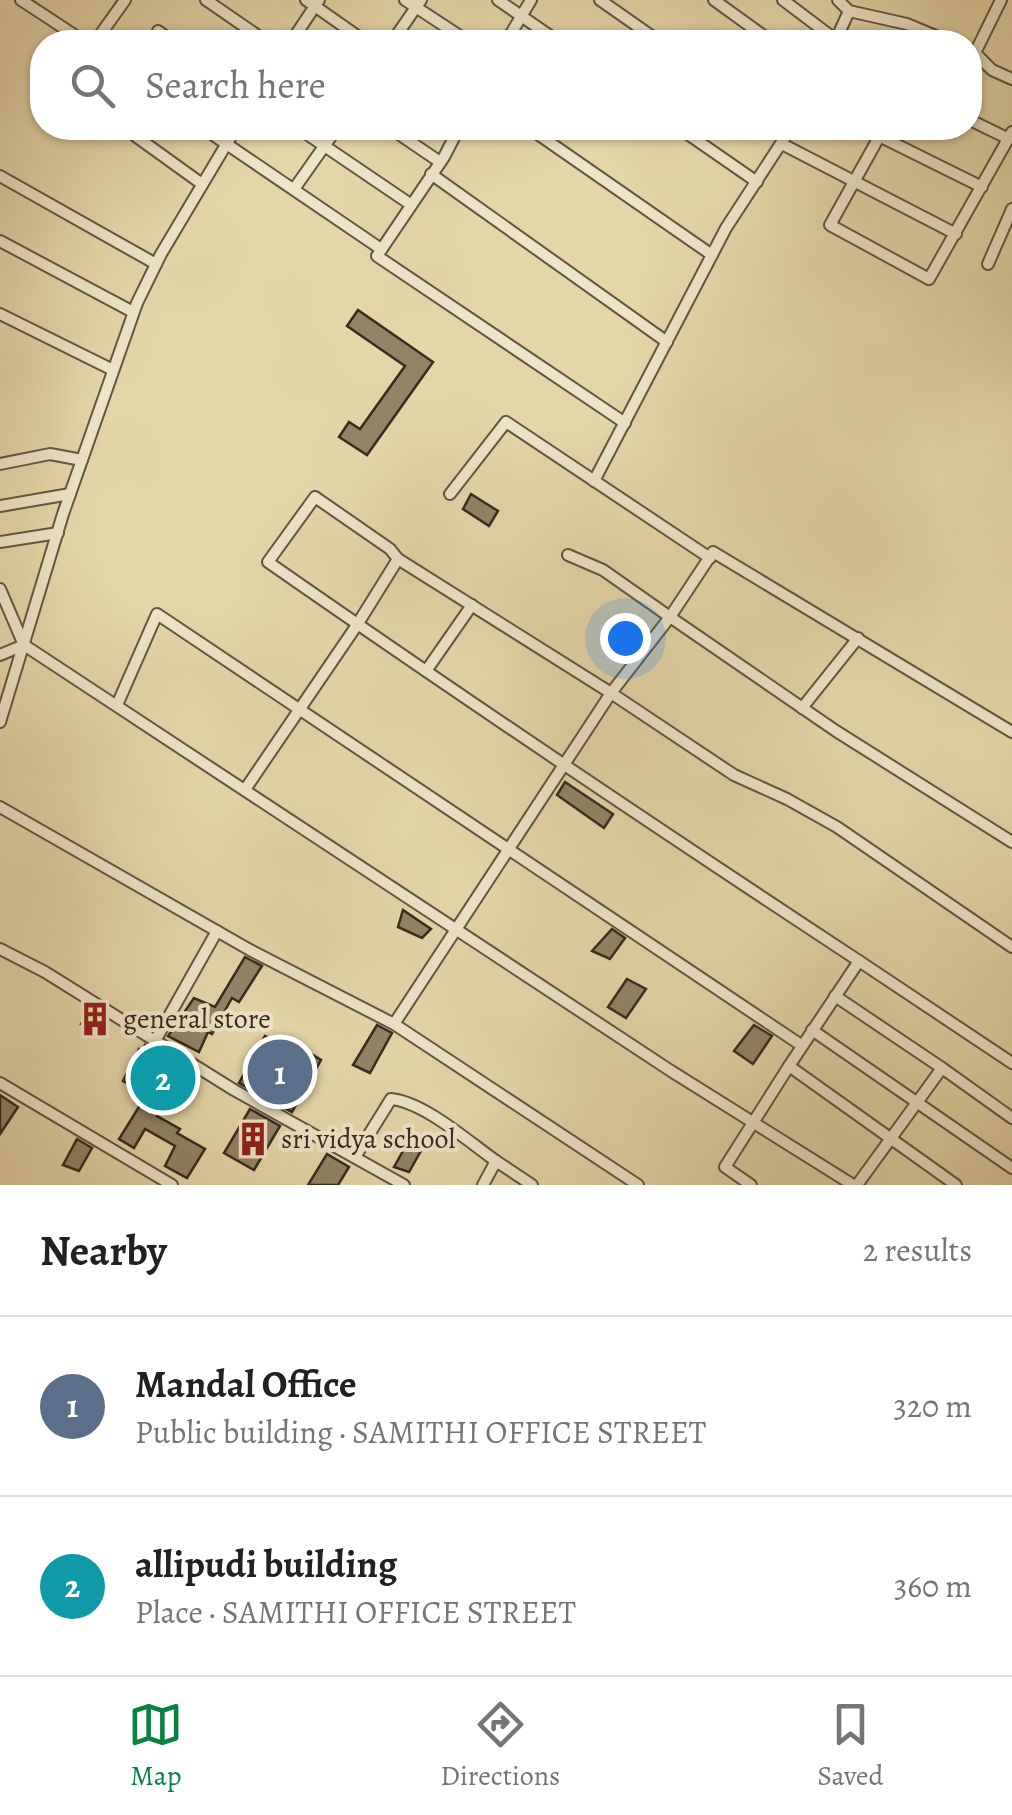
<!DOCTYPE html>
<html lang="en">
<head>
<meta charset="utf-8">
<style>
  :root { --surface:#fff; --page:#f2f2f2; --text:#202124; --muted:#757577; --line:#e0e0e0; --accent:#0b8043 }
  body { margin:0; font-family:Alegreya,serif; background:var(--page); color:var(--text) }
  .you { position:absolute; left:625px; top:638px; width:35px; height:35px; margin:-25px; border:8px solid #fff; border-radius:50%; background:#1a73e8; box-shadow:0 0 0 15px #1a73e833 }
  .badge { display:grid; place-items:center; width:65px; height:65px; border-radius:50%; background:var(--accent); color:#fff; font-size:32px; font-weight:700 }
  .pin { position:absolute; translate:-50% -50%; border:5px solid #fff; box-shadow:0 2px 10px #0006 }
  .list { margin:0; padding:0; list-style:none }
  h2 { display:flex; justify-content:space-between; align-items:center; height:130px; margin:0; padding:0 40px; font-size:42px }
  h2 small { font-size:32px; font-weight:400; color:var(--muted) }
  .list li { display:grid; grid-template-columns:65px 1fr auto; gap:30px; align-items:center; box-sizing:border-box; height:180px; padding:0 40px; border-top:2px solid var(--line) }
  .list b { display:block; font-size:38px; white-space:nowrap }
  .list p { margin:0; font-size:32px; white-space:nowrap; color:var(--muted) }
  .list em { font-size:32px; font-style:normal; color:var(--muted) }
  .icon { flex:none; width:55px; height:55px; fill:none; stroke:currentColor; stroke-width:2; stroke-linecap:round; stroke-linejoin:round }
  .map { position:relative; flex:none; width:1012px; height:1185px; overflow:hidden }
  .search { position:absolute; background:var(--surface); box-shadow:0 2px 8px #0004; left:30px; right:30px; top:30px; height:110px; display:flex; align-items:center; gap:25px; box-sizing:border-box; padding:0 35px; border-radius:40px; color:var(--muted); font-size:38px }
  .sheet { height:490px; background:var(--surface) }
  nav { display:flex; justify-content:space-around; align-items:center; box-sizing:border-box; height:140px; border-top:2px solid var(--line); background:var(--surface); font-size:28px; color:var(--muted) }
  nav a { display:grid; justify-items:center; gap:5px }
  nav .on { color:var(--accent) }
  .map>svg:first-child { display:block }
  .building { fill:#918465; stroke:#372b1e; stroke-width:2.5 }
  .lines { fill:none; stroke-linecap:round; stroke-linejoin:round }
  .minor-casing { stroke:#625640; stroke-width:14 }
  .minor { stroke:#eee4c6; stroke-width:10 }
  .labels { text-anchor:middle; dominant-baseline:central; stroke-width:8; stroke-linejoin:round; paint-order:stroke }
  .poi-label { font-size:28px; fill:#372b1e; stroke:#eee4c6; text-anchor:start }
</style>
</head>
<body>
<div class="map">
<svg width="1012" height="1185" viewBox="0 0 1012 1185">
  <rect width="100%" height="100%" fill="#e5d6a7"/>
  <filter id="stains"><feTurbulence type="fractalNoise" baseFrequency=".002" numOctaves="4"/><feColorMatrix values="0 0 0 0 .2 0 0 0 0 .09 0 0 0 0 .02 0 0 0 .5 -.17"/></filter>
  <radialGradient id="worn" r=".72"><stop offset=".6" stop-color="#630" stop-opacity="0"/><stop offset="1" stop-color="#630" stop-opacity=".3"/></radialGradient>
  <g class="building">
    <polygon points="358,310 433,362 367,455 339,437 349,422 360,429 405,366 347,326"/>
    <polygon points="471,494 498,511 489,526 463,509"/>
    <polygon points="565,782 613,814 604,828 557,795"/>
    <polygon points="403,910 431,929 422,938 398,927"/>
    <polygon points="612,929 625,938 610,959 592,951"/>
    <polygon points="245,957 262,966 239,1002 232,998 212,1034 208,1032 199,1052 168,1036 194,998 215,1007"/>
    <polygon points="627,979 646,989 626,1018 608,1007"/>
    <polygon points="89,1010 106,1020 101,1034 81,1024"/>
    <polygon points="377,1025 392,1033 370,1073 353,1065"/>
    <polygon points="754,1025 772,1036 753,1064 734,1051"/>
    <polygon points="265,1036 293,1051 295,1044 321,1060 292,1112 239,1083"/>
    <polygon points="145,1045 182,1068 157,1116 180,1129 177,1133 205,1149 187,1178 165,1166 175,1146 145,1129 134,1148 119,1139 147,1094 123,1081 139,1049 142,1051"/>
    <polygon points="0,1095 18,1107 0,1134"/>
    <polygon points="250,1109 280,1126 254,1170 224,1153"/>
    <polygon points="77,1139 92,1148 79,1171 63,1165"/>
    <polygon points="409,1140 422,1149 409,1172 394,1167"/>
    <polygon points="327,1154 349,1167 338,1185 308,1185"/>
  </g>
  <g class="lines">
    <g class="minor-casing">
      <g id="minor">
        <polyline points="21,0 85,42"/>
        <polyline points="206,0 267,42"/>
        <polyline points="306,0 366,42"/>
        <polyline points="405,0 469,42"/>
        <polyline points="498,0 559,42"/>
        <polyline points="600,0 660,42"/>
        <polyline points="714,0 772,42"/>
        <polyline points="783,0 836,40"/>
        <polyline points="838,0 849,11 907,24 950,42"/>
        <polyline points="158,31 174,42"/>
        <polyline points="95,42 125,0"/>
        <polyline points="291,42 319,0"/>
        <polyline points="392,42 421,0"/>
        <polyline points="506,42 531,0"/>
        <polyline points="835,42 849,11"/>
        <polyline points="970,51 975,53 1001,0"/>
        <polyline points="975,53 992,70 1012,79"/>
        <polyline points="970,120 1009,139"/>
        <polyline points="203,128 381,249"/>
        <polyline points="298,128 410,204"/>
        <polyline points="390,128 440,162"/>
        <polyline points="459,128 444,157 377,256 625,423"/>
        <polyline points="529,128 712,255"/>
        <polyline points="679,128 757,182"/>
        <polyline points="863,128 982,187"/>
        <polyline points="884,128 830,225 929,279 1012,132"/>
        <polyline points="134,135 202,184"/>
        <polyline points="782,144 956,234"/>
        <polyline points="431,174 667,342"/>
        <polyline points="0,176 156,264"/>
        <polyline points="294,189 337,128"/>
        <polyline points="0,241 133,312"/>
        <polyline points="988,264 1012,209"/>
        <polyline points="0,314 113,370"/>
        <polyline points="0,464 50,454 82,460"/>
        <polyline points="594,481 726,228 791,128"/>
        <polyline points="450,494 506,422 710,558"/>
        <polyline points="0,506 70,494"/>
        <polyline points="0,542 58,533"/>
        <polyline points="568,555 603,570 670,617 713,552 1012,732"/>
        <polyline points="398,559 611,693 670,617 836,731 1012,842"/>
        <polyline points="0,589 24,645 671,1071 853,1185"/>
        <polyline points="0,655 24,645"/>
        <polyline points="426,671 472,605"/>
        <polyline points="117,705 157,614 801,1045"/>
        <polyline points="802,708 858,638"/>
        <polyline points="0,722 63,514 137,303 161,254 236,128"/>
        <path d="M246 788 357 625 398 559 390 549 315 497 268 562C463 698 660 830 859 961"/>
        <polyline points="0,807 250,950 394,1024 638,1185"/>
        <polyline points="0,949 45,972 234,1090 404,1185"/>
        <polyline points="835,996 942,1068"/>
        <polyline points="394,1024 611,693 734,775 787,799 837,827 1012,947"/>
        <polyline points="812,1030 1012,1168"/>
        <polyline points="155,1041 217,931"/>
        <polyline points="789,1066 859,961 1012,1063"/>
        <polyline points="0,1083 172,1185"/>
        <path d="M355 1157 391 1099C424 1102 469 1142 496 1161"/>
        <polyline points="483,1185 496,1161 532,1185"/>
        <polyline points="751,1185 725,1167 789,1066 956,1185"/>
        <polyline points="857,1185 942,1068 1012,1118"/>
      </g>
    </g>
    <use href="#minor" class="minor"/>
  </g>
  <defs>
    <g id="building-bare" transform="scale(2.7)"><path d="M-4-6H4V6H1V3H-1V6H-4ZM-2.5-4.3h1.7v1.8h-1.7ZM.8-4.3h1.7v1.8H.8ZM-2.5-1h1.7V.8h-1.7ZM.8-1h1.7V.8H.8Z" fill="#8f2418" stroke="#eee4c6" stroke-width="2.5" paint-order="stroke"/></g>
  </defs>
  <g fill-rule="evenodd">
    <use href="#building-bare" x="95" y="1019"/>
    <use href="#building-bare" x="253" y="1139"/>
  </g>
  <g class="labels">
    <g class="poi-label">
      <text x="123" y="1019">general store</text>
      <text x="281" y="1139">sri vidya school</text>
    </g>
  </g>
  <rect width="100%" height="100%" filter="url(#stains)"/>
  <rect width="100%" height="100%" fill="url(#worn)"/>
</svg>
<div class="you"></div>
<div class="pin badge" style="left:280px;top:1072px;background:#5c6f8a">1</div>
<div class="pin badge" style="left:163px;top:1078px;background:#0f9aa8">2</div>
<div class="search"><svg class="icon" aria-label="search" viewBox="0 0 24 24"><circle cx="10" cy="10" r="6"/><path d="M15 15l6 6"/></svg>Search here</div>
</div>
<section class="sheet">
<h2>Nearby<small>2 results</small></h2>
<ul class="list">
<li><span class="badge" style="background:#5c6f8a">1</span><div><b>Mandal Office</b><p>Public building · SAMITHI OFFICE STREET</p></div><em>320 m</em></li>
<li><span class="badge" style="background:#0f9aa8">2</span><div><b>allipudi building</b><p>Place · SAMITHI OFFICE STREET</p></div><em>360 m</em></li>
</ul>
</section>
<nav>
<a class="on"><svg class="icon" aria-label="map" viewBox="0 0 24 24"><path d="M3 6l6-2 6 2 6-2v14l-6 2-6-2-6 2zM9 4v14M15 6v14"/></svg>Map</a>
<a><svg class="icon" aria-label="directions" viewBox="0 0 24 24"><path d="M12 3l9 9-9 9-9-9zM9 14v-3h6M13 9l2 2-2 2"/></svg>Directions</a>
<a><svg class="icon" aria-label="saved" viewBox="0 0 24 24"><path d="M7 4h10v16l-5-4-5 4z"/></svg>Saved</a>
</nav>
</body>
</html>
